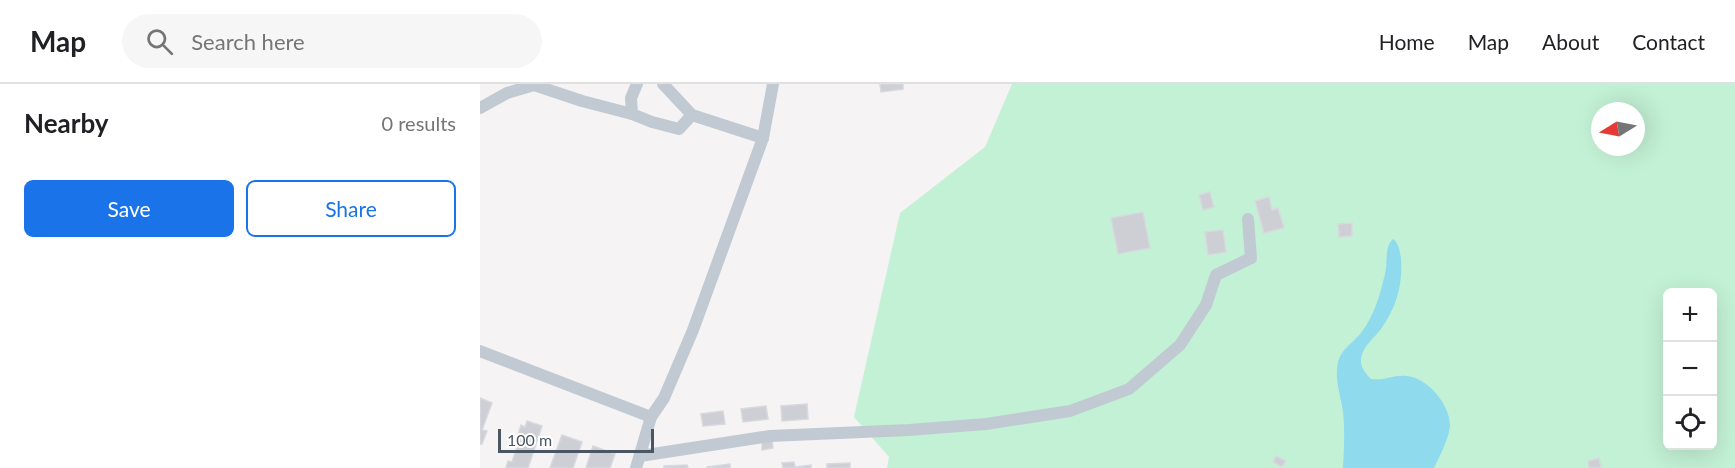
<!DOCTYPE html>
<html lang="en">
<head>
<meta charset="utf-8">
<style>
  :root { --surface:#fff; --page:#f6f6f6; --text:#202124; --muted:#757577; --line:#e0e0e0; --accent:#1a73e8 }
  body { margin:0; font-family:Lato,sans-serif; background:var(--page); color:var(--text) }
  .controls { position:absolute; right:18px; bottom:18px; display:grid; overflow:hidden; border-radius:9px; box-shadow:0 6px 24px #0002 }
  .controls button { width:54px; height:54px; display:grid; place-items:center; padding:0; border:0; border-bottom:2px solid var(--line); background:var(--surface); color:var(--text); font:30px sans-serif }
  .compass { position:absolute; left:1111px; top:18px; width:54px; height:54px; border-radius:50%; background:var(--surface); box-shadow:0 6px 24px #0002; rotate:260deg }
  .scale { position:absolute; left:18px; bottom:15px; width:156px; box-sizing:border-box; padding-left:6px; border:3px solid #4a5661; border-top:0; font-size:16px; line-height:21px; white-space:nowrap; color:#4a5661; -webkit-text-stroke:4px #fff; paint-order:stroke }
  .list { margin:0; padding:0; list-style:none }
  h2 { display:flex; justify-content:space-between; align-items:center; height:78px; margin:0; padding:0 24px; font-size:26px }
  h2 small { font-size:20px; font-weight:400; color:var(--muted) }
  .actions { display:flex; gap:12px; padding:18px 24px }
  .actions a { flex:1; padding:14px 0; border:2px solid var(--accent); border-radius:9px; text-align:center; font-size:21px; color:var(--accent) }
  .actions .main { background:var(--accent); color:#fff }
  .icon { flex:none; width:33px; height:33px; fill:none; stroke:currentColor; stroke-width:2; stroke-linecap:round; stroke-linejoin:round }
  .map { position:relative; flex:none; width:1255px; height:384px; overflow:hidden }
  header { display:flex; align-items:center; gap:36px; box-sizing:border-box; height:84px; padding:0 30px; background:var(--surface); border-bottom:2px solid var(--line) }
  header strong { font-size:28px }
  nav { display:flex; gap:33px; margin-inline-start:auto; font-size:21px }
  .search { width:420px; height:54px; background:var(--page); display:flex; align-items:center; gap:15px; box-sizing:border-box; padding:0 21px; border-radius:33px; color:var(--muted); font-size:22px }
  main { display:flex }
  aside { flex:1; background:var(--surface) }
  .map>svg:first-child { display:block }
  .green { fill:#c3f1d5; fill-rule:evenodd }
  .water { fill:#90daee }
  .building { fill:#cdcfd5; stroke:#d7d9de; stroke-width:1.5 }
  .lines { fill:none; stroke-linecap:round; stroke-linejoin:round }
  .street { stroke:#c1cad2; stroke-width:12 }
</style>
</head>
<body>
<header>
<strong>Map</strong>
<div class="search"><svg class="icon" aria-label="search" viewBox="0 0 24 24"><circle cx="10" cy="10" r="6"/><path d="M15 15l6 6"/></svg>Search here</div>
<nav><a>Home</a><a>Map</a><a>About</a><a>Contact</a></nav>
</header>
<main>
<aside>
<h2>Nearby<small>0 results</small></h2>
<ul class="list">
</ul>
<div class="actions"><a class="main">Save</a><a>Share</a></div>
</aside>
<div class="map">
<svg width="1255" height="384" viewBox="0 0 1255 384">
  <rect width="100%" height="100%" fill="#f5f3f3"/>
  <path class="green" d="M532 0H1255V384H407L409 373 374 333 420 129 505 63ZM1120 27H1156V63H1120ZM1188 208H1232V362H1188Z"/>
  <path class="water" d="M913 155C919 159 920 168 921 175 923 201 916 224 901 245 895 253 882 263 881 275 880 283 886 290 891 295 905 297 914 290 927 292 948 294 970 321 970 341 970 352 959 374 954 384H863C864 365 865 347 863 328 861 312 854 295 858 278 861 265 873 259 881 249 894 232 900 211 905 190 908 178 904 163 913 155Z"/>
  <g class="building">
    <polygon points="400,0 423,0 423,5 401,8"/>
    <polygon points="730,108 734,123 723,126 719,111"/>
    <polygon points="789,113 792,126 798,124 804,144 784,149 775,117"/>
    <polygon points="663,128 670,164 638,170 631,134"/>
    <polygon points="872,139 872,152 859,153 858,140"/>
    <polygon points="743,146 746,168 728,171 725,148"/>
    <polygon points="0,314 12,319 2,346 7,347 2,360 0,360"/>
    <polygon points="327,320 328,335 302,337 301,322"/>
    <polygon points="286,322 288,335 263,338 261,325"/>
    <polygon points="243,327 245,340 223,342 221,330"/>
    <polygon points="47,337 62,342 48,384 26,384 28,377 32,378 40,354 37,354 41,341 45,343"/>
    <polygon points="82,351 102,358 93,384 70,384"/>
    <polygon points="292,357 293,364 282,366 282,358"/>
    <polygon points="113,362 135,370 130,384 106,384"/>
    <polygon points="796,372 806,377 802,383 793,378"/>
    <polygon points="1119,374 1121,384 1109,384 1108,377"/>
    <polygon points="314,378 315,383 331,381 331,384 303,384 302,379"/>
    <polygon points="370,379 370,384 347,384 347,380"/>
    <polygon points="250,380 250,384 227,384 227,383"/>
    <polygon points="207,381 208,384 184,384 184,382"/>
  </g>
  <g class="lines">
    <g class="street">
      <polyline points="157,0 151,14 152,30 172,38 199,45 212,31"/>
      <polyline points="183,0 212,31 283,54"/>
      <polyline points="0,24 27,9 54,1 102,17 152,30"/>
      <polyline points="0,267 171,333"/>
      <polyline points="160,372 290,352 429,346 506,340 590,327 649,305 700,261 726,221 736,191 771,174 768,135"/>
      <polyline points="156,384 171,333 184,314 213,246 283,54 293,0"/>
    </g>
  </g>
</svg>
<div class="controls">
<button>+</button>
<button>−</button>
<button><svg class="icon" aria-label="locate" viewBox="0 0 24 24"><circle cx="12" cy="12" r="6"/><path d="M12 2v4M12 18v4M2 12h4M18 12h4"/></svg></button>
</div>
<svg class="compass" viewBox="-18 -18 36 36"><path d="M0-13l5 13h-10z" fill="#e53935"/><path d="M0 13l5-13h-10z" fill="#757577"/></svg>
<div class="scale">100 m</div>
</div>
</main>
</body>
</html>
